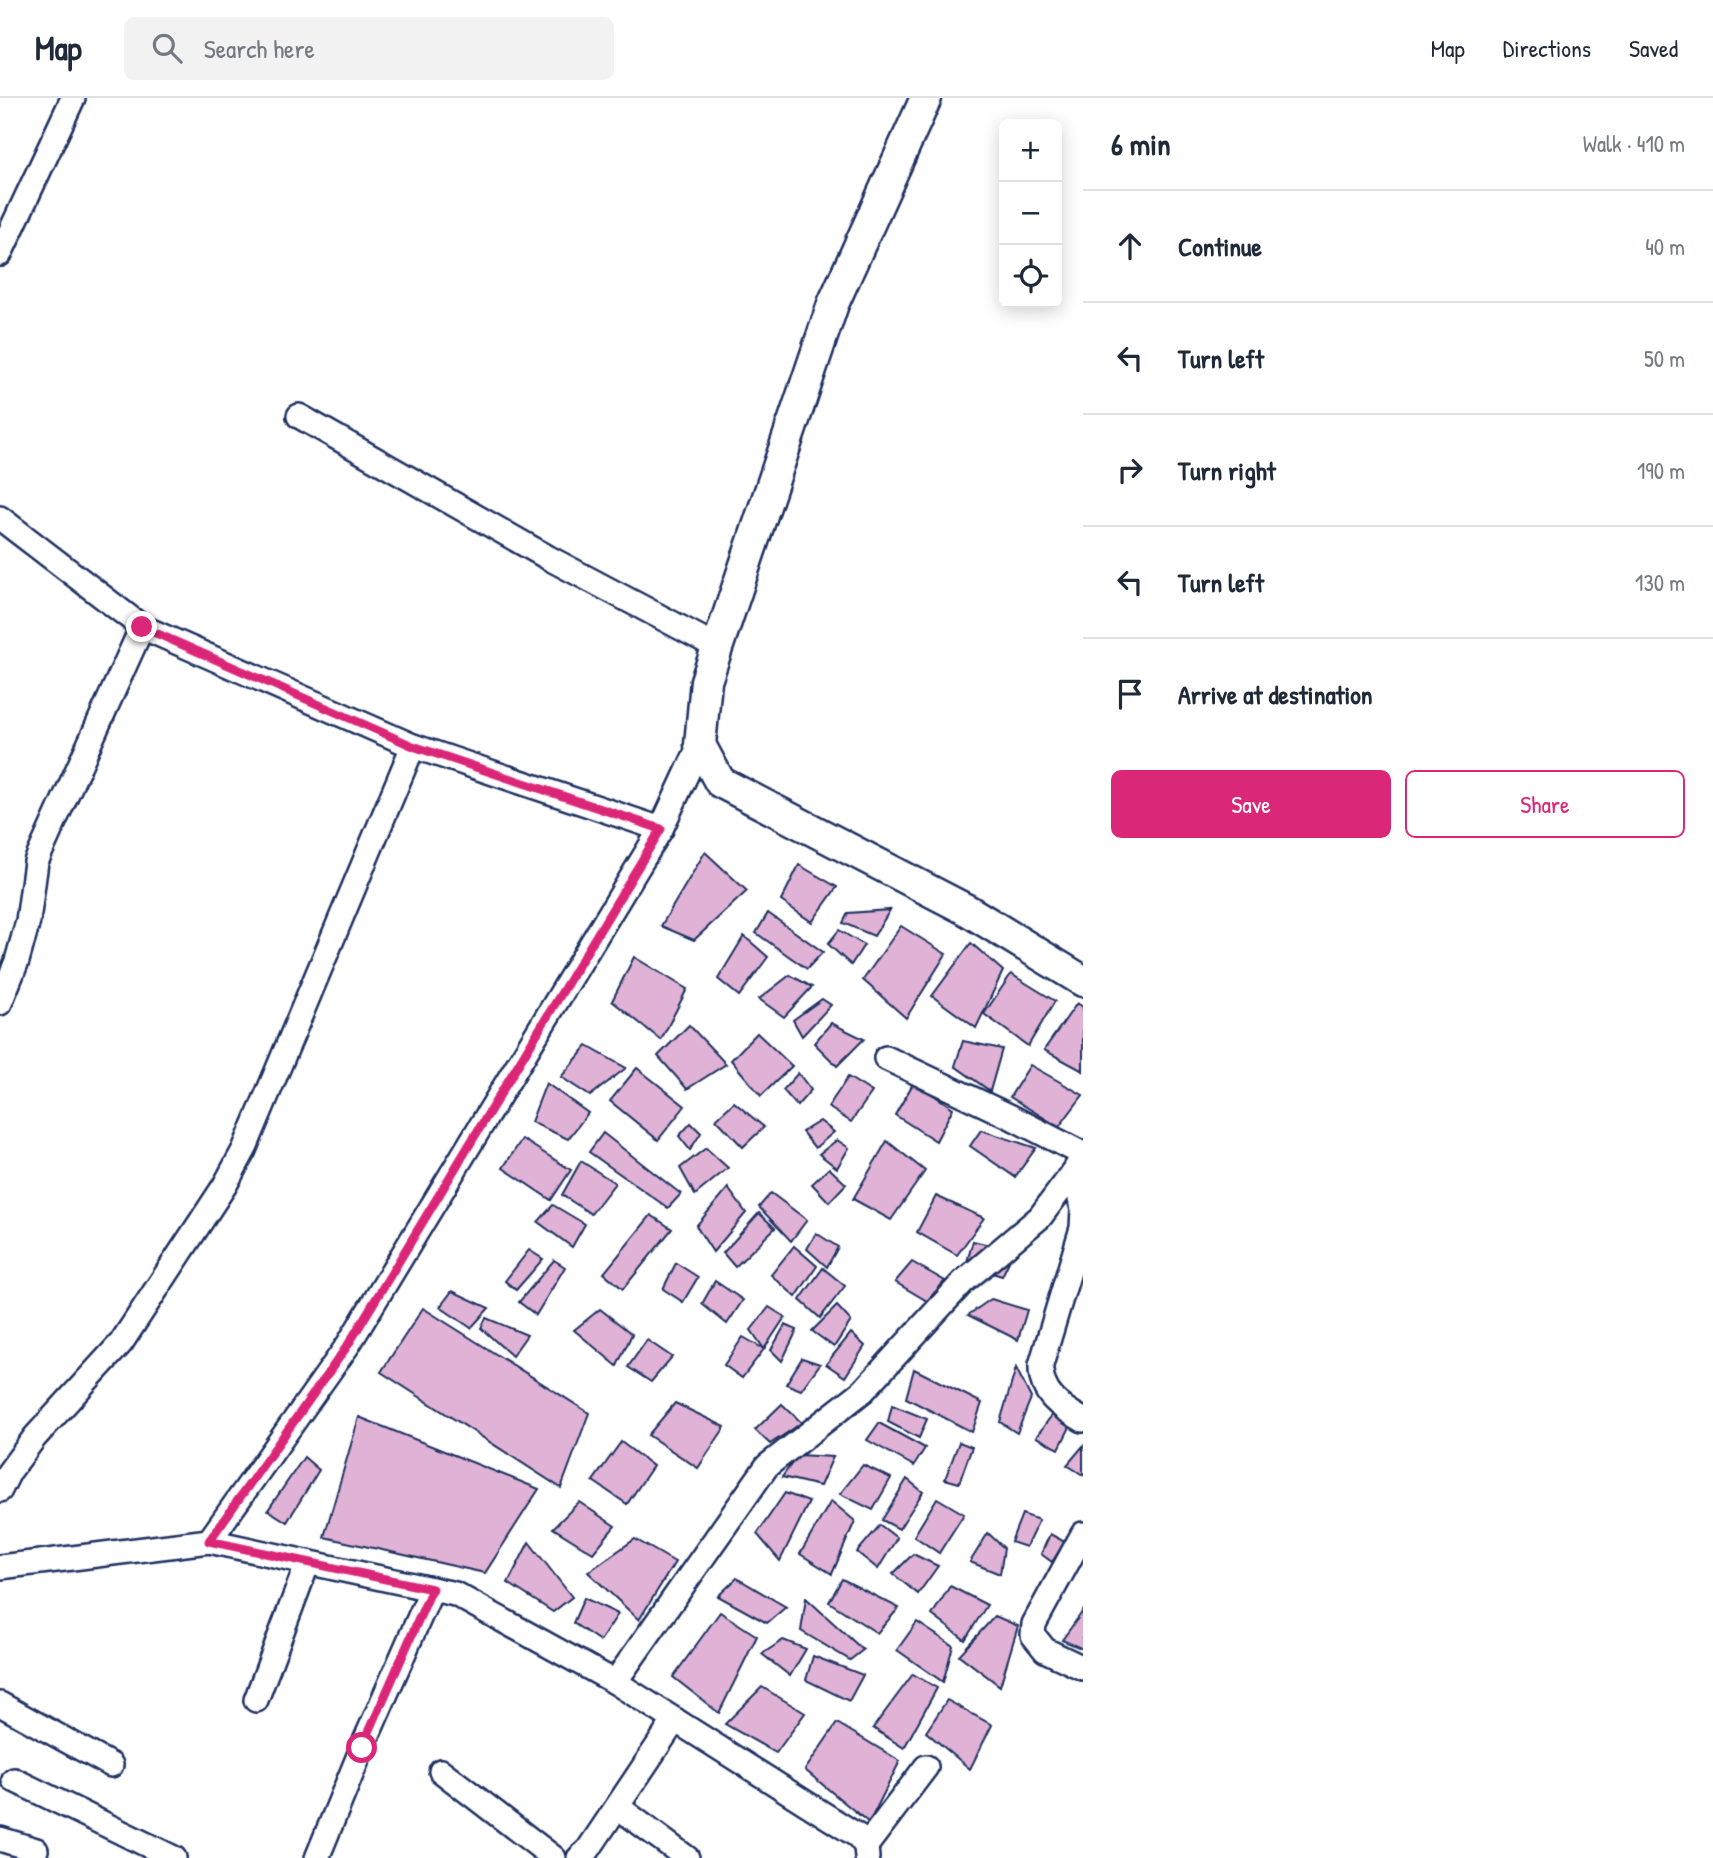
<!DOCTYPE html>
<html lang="en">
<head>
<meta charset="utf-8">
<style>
  :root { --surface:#fff; --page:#f2f2f3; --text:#1f2937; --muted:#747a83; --line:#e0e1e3; --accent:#db2777 }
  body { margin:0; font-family:"Patrick Hand",sans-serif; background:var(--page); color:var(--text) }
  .controls { position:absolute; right:21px; top:21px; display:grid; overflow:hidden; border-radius:10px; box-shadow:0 4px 18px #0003 }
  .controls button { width:63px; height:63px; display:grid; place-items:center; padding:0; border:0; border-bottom:2px solid var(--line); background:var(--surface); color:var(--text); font:35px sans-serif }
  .stop { position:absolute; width:21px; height:21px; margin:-16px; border:5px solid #db2777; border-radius:50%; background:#fff }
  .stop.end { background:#db2777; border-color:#fff; box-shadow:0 2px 7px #0008 }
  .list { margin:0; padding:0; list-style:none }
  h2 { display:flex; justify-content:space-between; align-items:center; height:91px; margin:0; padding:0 28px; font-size:30px }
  h2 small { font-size:23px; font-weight:400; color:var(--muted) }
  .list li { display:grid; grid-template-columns:46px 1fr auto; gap:21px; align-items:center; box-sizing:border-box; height:112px; padding:0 28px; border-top:2px solid var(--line) }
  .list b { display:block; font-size:26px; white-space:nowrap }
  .list em { font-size:23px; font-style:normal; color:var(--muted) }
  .actions { display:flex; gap:14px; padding:21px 28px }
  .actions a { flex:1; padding:16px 0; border:2px solid var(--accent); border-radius:10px; text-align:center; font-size:24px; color:var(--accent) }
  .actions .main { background:var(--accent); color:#fff }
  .icon { flex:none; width:38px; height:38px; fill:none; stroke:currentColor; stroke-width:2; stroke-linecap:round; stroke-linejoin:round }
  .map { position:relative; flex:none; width:1083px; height:1760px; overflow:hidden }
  header { display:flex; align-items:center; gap:42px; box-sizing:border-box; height:98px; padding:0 35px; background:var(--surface); border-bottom:2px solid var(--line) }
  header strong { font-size:33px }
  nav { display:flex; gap:38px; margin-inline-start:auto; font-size:24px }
  .search { width:490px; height:63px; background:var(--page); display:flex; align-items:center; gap:18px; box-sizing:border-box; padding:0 24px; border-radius:10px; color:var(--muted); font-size:26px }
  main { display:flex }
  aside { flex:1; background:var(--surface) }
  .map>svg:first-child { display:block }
  .building { fill:#e0b2d5; stroke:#1b2f5e; stroke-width:2 }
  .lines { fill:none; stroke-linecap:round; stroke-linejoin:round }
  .minor-casing { stroke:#1b2f5e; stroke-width:28 }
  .tertiary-casing { stroke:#1b2f5e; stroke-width:35 }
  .minor { stroke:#fff; stroke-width:23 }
  .tertiary { stroke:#fff; stroke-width:30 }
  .route { stroke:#db2777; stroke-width:9 }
</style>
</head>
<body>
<header>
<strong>Map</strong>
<div class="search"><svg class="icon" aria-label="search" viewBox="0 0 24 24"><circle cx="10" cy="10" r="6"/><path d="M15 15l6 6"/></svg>Search here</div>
<nav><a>Map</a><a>Directions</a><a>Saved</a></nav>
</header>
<main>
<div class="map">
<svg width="1083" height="1760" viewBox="0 0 1083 1760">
  <rect width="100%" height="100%" fill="#fff"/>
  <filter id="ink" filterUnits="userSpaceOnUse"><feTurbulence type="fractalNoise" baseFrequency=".0143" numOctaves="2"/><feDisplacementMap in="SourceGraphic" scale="14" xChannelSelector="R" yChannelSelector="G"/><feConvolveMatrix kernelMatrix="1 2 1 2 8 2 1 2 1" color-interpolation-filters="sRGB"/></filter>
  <g filter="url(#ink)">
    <g class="building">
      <polygon points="705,754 747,793 694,842 661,828"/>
      <polygon points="799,767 837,789 812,824 781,803"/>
      <polygon points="890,812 874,838 843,825 848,815"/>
      <polygon points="768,815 823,854 807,871 756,835"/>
      <polygon points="901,828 946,856 906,920 863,882"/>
      <polygon points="839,832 864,847 851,867 828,846"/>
      <polygon points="744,838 768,859 739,898 718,881"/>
      <polygon points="971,845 1003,873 976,930 932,898"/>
      <polygon points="634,859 687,891 661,942 612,903"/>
      <polygon points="1011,876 1055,903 1028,948 984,916"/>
      <polygon points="790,877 812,889 784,919 759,901"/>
      <polygon points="822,901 831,907 802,938 793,922"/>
      <polygon points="1077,905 1083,909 1083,973 1044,952"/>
      <polygon points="831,925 864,941 837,968 814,945"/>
      <polygon points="689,927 726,966 687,991 658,958"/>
      <polygon points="757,935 792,968 761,998 731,962"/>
      <polygon points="963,943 1002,951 990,993 955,968"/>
      <polygon points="587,948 626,970 590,998 561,979"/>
      <polygon points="1030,967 1083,997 1059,1029 1010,999"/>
      <polygon points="637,970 685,1008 658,1042 610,1003"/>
      <polygon points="798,975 811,992 797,1008 783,992"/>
      <polygon points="848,979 872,994 851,1024 828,1009"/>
      <polygon points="914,984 953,1010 936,1043 895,1017"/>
      <polygon points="546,985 588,1015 568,1041 531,1024"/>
      <polygon points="734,1004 764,1029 743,1049 716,1021"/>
      <polygon points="820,1023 834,1034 815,1050 802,1034"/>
      <polygon points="691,1025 701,1035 690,1052 679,1038"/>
      <polygon points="981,1032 1036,1050 1015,1079 970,1048"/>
      <polygon points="603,1035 681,1096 668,1110 589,1054"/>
      <polygon points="522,1041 571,1072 551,1102 503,1070"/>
      <polygon points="837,1042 849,1050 837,1070 819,1056"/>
      <polygon points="887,1043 925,1073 891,1122 853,1101"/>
      <polygon points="706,1050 728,1070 695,1097 680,1070"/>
      <polygon points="581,1063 615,1085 591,1116 562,1097"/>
      <polygon points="829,1070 846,1086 829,1104 812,1086"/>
      <polygon points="728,1090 746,1115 713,1154 696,1128"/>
      <polygon points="771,1095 807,1122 791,1143 759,1109"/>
      <polygon points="936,1098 984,1120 957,1157 917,1134"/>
      <polygon points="553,1107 585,1126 572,1149 538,1124"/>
      <polygon points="759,1115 775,1130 735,1169 723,1155"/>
      <polygon points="651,1117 672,1131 623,1191 604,1175"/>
      <polygon points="816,1135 838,1149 827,1169 807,1151"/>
      <polygon points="973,1143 1014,1153 1002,1178 966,1167"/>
      <polygon points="794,1148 817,1168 796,1199 771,1177"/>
      <polygon points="529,1152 543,1161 516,1192 505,1183"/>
      <polygon points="554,1162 565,1169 536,1217 519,1204"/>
      <polygon points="912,1164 945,1183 927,1203 895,1184"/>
      <polygon points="676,1165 698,1179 683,1204 663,1191"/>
      <polygon points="823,1170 845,1188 820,1220 800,1202"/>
      <polygon points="715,1183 743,1202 727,1226 702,1206"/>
      <polygon points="452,1193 489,1210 471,1230 440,1209"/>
      <polygon points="991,1201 1027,1212 1018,1242 968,1217"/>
      <polygon points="837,1208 851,1223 834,1249 812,1233"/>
      <polygon points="769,1209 785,1219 764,1251 751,1232"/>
      <polygon points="423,1210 589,1315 561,1390 381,1274"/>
      <polygon points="600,1211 632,1236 617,1268 574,1232"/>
      <polygon points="486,1220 527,1237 512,1258 481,1230"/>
      <polygon points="785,1227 797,1232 782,1263 771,1252"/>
      <polygon points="851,1235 865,1248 845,1279 826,1266"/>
      <polygon points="743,1239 764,1251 742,1280 724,1267"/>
      <polygon points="647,1242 672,1259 651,1284 628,1269"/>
      <polygon points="802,1260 820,1266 801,1292 786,1286"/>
      <polygon points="1016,1270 1031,1300 1017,1335 1000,1324"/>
      <polygon points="914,1271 982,1305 972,1334 906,1300"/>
      <polygon points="675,1305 725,1329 698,1370 648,1337"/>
      <polygon points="782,1306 802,1325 770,1346 755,1332"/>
      <polygon points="892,1307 927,1321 919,1340 888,1324"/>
      <polygon points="1052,1317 1071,1327 1059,1351 1036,1339"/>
      <polygon points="359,1319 539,1391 485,1475 324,1439"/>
      <polygon points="879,1325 925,1350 914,1368 867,1342"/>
      <polygon points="621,1344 653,1368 627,1406 593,1383"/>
      <polygon points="959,1344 972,1349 959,1385 945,1381"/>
      <polygon points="1083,1348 1083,1377 1067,1367"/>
      <polygon points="798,1357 833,1359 820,1388 782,1379"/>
      <polygon points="304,1359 319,1372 287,1424 268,1412"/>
      <polygon points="863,1367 891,1380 873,1412 840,1396"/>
      <polygon points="907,1381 923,1394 899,1431 882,1422"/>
      <polygon points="785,1395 809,1404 780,1463 757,1436"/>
      <polygon points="937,1400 964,1416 939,1455 914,1438"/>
      <polygon points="831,1403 855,1423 832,1476 800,1456"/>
      <polygon points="579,1404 615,1428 593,1455 553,1430"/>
      <polygon points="1022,1416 1039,1422 1026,1449 1011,1444"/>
      <polygon points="880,1427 897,1440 878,1471 857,1454"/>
      <polygon points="988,1435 1004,1450 1000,1476 970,1464"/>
      <polygon points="1050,1436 1065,1444 1052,1464 1041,1456"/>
      <polygon points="635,1441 675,1464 639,1522 588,1474"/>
      <polygon points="529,1444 572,1499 553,1514 508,1485"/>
      <polygon points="913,1456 938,1468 918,1496 893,1476"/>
      <polygon points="737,1480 786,1509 767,1525 718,1498"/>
      <polygon points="842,1481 899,1510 877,1535 829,1504"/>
      <polygon points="950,1488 987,1507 965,1542 932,1517"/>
      <polygon points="584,1500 618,1516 600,1543 573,1525"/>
      <polygon points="806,1500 863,1552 850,1562 801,1533"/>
      <polygon points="1083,1513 1083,1551 1062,1542"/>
      <polygon points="720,1514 757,1538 719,1615 673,1579"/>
      <polygon points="995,1518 1018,1528 1000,1588 959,1557"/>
      <polygon points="917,1524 953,1548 943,1584 897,1552"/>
      <polygon points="783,1542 806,1551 790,1578 762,1556"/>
      <polygon points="813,1558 863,1577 849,1603 806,1582"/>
      <polygon points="913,1576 937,1590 904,1650 873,1630"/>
      <polygon points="762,1589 805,1615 776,1655 725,1626"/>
      <polygon points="947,1602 992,1627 970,1671 926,1634"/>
      <polygon points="837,1625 900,1663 869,1725 805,1672"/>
    </g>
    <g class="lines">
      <g class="minor-casing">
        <g id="minor">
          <polyline points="0,156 73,0"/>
          <polyline points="299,318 547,459 717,549"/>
          <polyline points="0,420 142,529 413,648 661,731"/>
          <polyline points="0,905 17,863 28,823 36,764 142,529"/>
          <polyline points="886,960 1011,1019 1083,1056"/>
          <path d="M1073 1075 1083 1111 1082 1130 1041 1267C1040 1296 1060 1309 1083 1322"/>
          <polyline points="0,1392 9,1374 35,1339 121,1245 225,1087 244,1052 413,648"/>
          <polyline points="1083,1436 1034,1526 1033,1537 1045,1552 1083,1570"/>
          <polyline points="209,1443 455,1496 615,1584 767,1368 863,1293 963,1184 1040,1119 1073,1075 1083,1058"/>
          <polyline points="0,1469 209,1443 348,1247 661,731 700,647"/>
          <polyline points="615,1584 858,1738 866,1748 867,1760"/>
          <polyline points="256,1602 308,1464"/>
          <polyline points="0,1606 111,1667"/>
          <polyline points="441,1673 554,1760"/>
          <polyline points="14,1682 174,1760"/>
          <polyline points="618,1709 687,1760"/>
          <polyline points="0,1741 36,1752"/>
          <polyline points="866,1748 926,1669"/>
          <polyline points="317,1760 362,1650 432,1491"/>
          <polyline points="579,1760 588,1752 675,1622"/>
        </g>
      </g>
      <g class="tertiary-casing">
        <polyline id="tertiary" points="926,0 833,206 706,583 700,647 720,684 967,812 1083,883"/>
      </g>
      <use href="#minor" class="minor"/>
      <use href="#tertiary" class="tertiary"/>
    </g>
  </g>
  <g class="lines" filter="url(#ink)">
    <polyline class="route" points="142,529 413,648 661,731 348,1247 209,1443 432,1491 362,1650"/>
  </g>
</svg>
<div class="controls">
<button>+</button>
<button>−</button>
<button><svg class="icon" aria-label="locate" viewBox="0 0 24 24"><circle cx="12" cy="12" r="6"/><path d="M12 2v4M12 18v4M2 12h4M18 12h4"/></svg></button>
</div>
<div class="stop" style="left:362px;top:1650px"></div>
<div class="stop end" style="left:142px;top:529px"></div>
</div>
<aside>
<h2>6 min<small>Walk · 410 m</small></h2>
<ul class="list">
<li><svg class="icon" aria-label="ahead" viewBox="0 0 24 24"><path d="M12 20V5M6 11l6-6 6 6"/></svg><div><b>Continue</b></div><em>40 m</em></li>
<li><svg class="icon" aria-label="left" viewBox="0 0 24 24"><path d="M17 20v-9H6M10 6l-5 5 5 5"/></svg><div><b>Turn left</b></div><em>50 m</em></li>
<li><svg class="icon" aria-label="right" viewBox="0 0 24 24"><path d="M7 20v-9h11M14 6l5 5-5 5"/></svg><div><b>Turn right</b></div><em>190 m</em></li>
<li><svg class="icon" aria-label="left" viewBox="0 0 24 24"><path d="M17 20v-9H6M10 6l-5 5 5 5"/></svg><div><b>Turn left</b></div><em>130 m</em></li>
<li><svg class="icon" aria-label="arrive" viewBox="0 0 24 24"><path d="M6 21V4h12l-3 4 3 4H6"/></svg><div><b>Arrive at destination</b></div></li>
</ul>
<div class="actions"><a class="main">Save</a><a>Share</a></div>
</aside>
</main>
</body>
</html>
